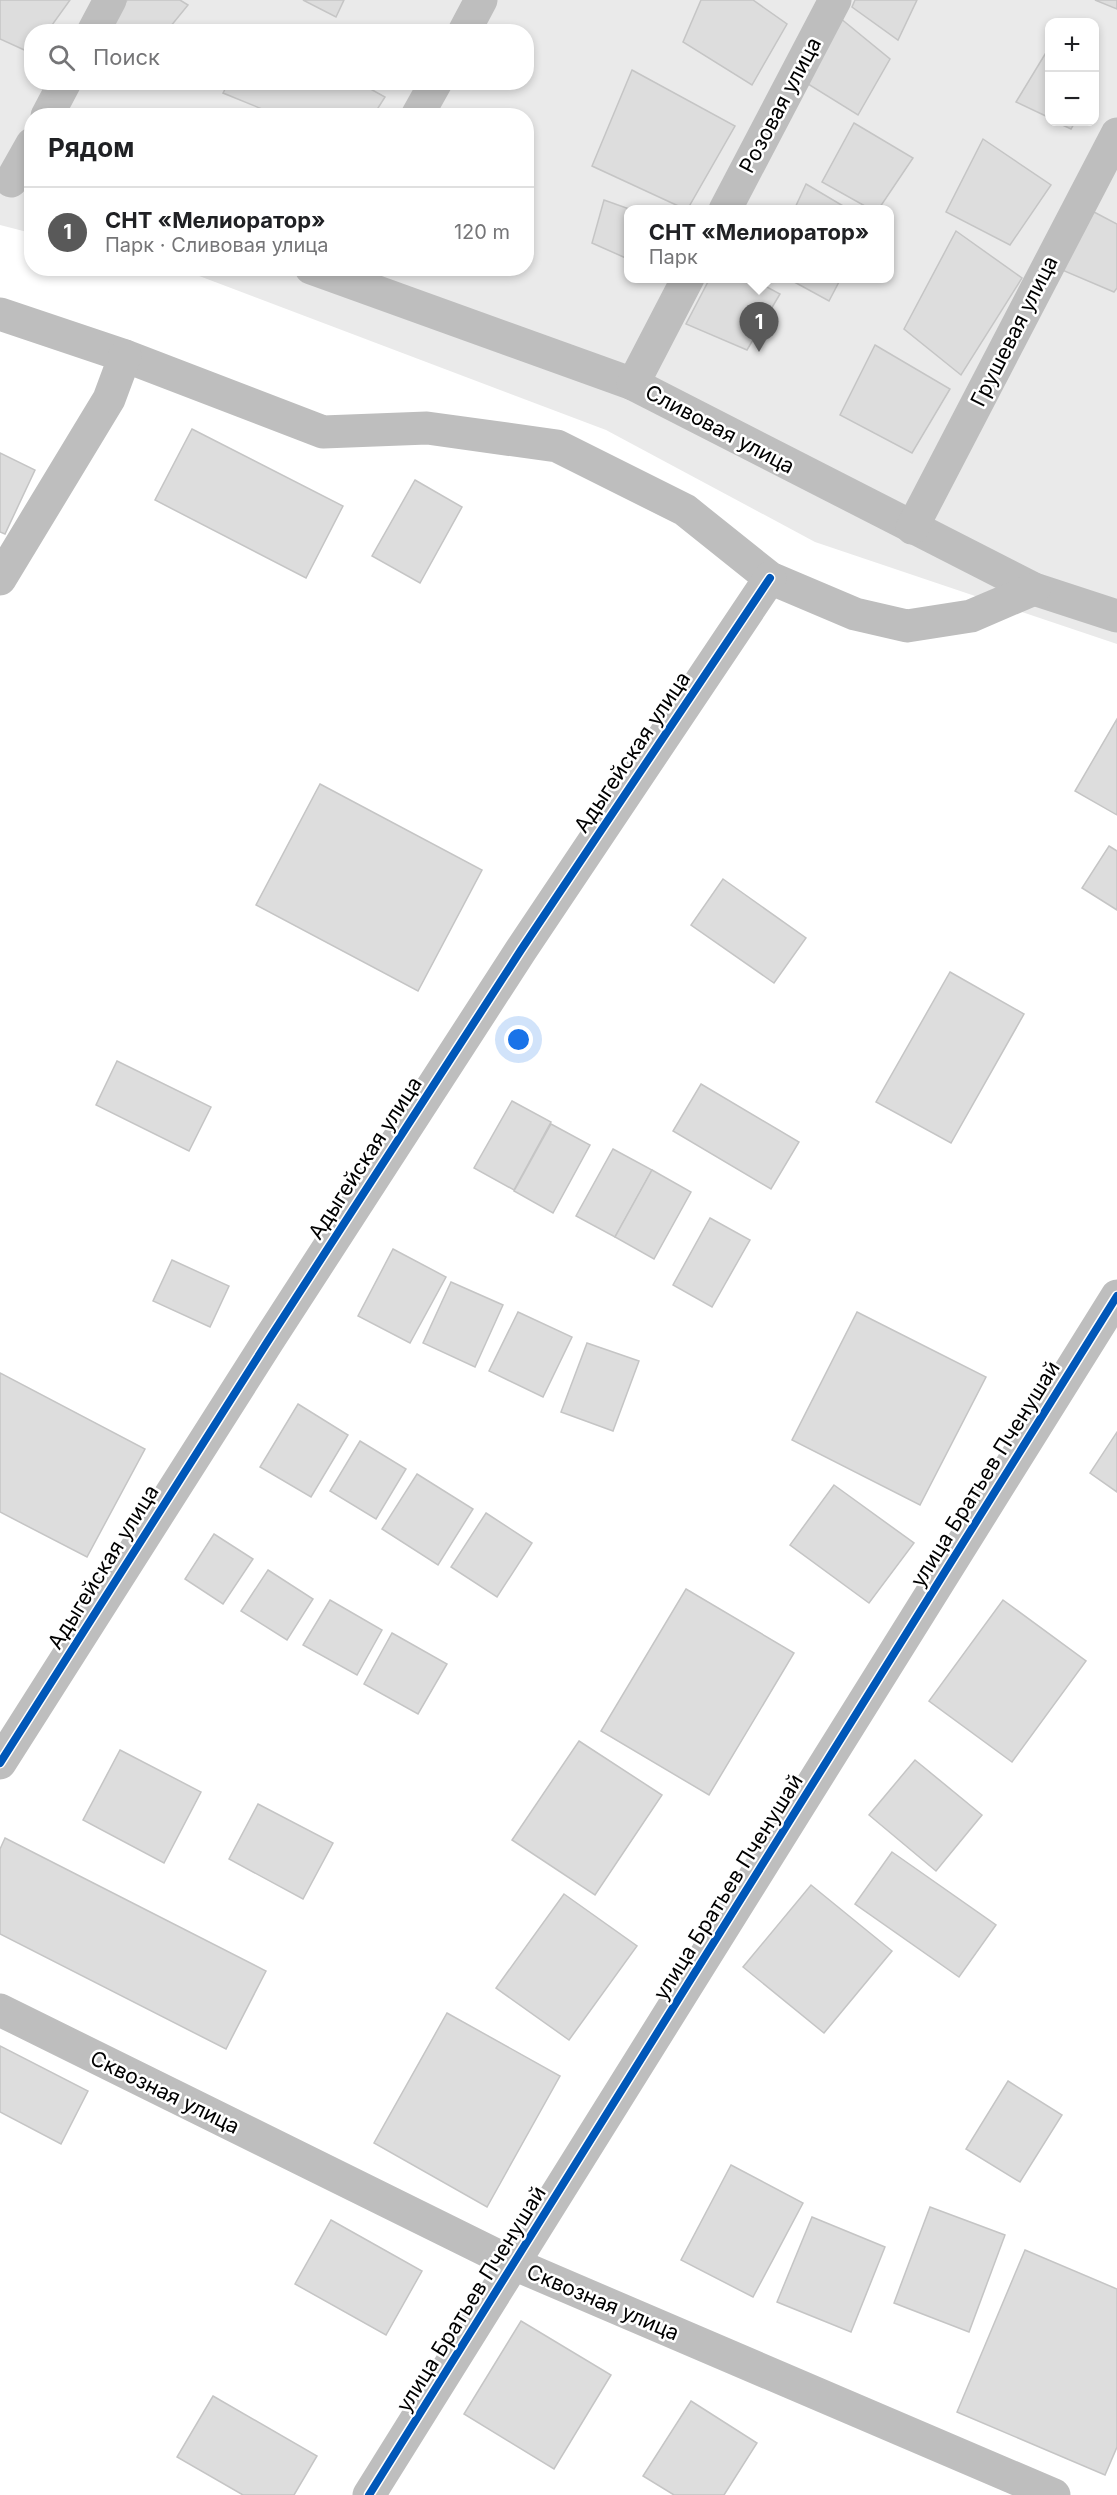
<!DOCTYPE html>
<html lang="ru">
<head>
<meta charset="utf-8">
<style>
  :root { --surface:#fff; --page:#f2f2f2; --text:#202124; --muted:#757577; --line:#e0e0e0; --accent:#595959 }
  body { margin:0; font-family:Inter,sans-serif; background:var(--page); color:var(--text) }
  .controls { position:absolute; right:18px; top:18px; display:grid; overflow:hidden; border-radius:12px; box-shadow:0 3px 9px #0003 }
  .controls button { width:54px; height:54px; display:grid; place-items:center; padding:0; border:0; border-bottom:2px solid var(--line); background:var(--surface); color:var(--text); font:30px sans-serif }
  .you { position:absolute; left:519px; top:1040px; width:21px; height:21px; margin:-15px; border:4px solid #fff; border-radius:50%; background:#1a73e8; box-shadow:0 0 0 9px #1a73e833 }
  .badge { display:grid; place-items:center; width:39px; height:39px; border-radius:50%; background:var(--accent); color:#fff; font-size:20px; font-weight:700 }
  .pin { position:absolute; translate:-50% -50px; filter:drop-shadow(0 2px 3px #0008) }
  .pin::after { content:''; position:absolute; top:32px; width:21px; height:18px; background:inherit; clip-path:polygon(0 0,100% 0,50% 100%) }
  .popup { position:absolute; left:624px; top:205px; width:270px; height:78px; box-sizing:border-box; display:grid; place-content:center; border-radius:12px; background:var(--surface); filter:drop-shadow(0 2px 4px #0005); font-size:20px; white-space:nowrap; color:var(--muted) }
  .popup b { font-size:22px; color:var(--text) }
  .popup::after { content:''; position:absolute; left:50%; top:100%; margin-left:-12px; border:12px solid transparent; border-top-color:var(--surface) }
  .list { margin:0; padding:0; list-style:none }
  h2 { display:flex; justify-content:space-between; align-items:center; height:78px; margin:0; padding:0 24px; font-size:26px }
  h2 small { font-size:20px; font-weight:400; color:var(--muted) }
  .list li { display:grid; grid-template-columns:39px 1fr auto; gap:18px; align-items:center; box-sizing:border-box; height:90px; padding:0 24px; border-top:2px solid var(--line) }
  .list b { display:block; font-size:22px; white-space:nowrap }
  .list p { margin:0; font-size:20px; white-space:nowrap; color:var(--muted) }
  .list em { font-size:20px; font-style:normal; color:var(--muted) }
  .icon { flex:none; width:33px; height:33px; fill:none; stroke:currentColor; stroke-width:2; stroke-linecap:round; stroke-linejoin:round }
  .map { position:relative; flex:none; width:1117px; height:2495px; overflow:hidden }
  .search { position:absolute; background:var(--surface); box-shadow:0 3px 9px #0003; left:24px; top:24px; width:510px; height:66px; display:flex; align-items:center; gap:15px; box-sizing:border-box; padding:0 21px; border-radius:24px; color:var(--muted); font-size:22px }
  .panel { position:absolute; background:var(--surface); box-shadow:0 3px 9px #0003; left:24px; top:108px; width:510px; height:168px; border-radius:24px }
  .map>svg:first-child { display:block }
  .green { fill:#eaeaea; fill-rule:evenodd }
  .building { fill:#ddd; stroke:#c5c5c5; stroke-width:1.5 }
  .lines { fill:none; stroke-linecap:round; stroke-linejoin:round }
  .minor { stroke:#bebebe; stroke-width:33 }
  .cycleway-casing { stroke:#fff; stroke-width:11 }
  .cycleway { stroke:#0057b8; stroke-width:8 }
  .labels { text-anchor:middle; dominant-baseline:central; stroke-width:5; stroke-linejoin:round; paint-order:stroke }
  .street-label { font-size:21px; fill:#000; stroke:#fff }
</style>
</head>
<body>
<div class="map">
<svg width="1117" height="2495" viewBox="0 0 1117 2495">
  <rect width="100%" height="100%" fill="#fff"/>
  <path class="green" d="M0 0H1117V644L815 542 606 430 194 274 171 269 526 268V116H32L31 233 0 225ZM1050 22H1094V122H1050ZM32 32H526V82H32ZM628 210H890V278H628Z"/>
  <g class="building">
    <polygon points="0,0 70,0 47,32 32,32 31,53 0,39"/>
    <polygon points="127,0 180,0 188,5 166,32 119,32 111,27"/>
    <polygon points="303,0 344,0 336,17"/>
    <polygon points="701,0 753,0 787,24 752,85 683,42"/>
    <polygon points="855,0 917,0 898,40 852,7"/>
    <polygon points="1095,0 1117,0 1117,9"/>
    <polygon points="840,18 890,59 858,115 808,84"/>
    <polygon points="1050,46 1050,118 1016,102"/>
    <polygon points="632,70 735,126 687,210 592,166"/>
    <polygon points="229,82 358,82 385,97 373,116 279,116 223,93"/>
    <polygon points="1056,122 1075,122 1071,129"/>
    <polygon points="854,123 913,158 878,210 872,210 822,182"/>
    <polygon points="983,139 1051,185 1010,245 946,212"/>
    <polygon points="806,184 850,210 794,210"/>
    <polygon points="604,200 632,210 628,210 628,259 592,243"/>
    <polygon points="1094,212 1117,224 1117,288 1114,292 1062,270"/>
    <polygon points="956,231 1022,278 961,375 904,329"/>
    <polygon points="710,278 750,278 780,294 747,350 686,324"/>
    <polygon points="787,278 841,278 829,301"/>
    <polygon points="875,345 950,389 912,453 840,415"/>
    <polygon points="192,429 343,506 306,578 155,500"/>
    <polygon points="0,453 35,470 5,534 0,532"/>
    <polygon points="415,480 462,507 420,583 372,556"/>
    <polygon points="1117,719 1117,815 1075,791"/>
    <polygon points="320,784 482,870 418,991 256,905"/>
    <polygon points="1109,846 1117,851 1117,910 1082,888"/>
    <polygon points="723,879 806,938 774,983 691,925"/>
    <polygon points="950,972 1024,1014 951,1143 876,1102"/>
    <polygon points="117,1061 211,1107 189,1151 96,1105"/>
    <polygon points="701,1084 799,1142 771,1189 673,1131"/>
    <polygon points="512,1101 551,1122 514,1190 474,1168"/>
    <polygon points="551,1124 590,1145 553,1213 514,1191"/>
    <polygon points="613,1149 652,1170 615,1237 576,1216"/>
    <polygon points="652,1170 691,1192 654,1259 615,1237"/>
    <polygon points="710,1218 750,1240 712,1307 673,1285"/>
    <polygon points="393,1249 446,1277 410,1343 358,1316"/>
    <polygon points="172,1260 229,1286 210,1327 153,1301"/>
    <polygon points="451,1282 503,1305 475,1367 423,1343"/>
    <polygon points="518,1312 572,1337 543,1397 489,1371"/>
    <polygon points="857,1312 986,1377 920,1505 792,1440"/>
    <polygon points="587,1343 639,1361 613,1431 561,1412"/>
    <polygon points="0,1373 145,1449 87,1557 0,1512"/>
    <polygon points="298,1404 348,1435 311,1497 260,1467"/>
    <polygon points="1117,1432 1117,1492 1090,1473"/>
    <polygon points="360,1441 406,1469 376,1519 330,1491"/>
    <polygon points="417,1474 473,1509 438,1565 382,1529"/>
    <polygon points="834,1485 914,1543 869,1603 790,1545"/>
    <polygon points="486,1513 532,1543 497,1597 451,1567"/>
    <polygon points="214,1534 253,1559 223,1604 185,1579"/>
    <polygon points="268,1570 313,1599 287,1640 241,1611"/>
    <polygon points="686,1589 794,1653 709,1795 601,1731"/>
    <polygon points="330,1600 382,1630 357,1675 303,1645"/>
    <polygon points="1003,1600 1086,1661 1012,1762 929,1701"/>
    <polygon points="392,1633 447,1664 418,1714 364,1684"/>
    <polygon points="579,1741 662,1795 595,1895 512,1840"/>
    <polygon points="120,1750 201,1792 164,1863 83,1820"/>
    <polygon points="915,1760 982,1815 936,1871 869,1815"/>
    <polygon points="258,1804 333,1843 303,1899 229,1859"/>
    <polygon points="5,1838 266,1971 226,2049 0,1934 0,1849"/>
    <polygon points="892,1852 996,1925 959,1977 855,1904"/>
    <polygon points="811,1885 892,1951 824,2033 743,1967"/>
    <polygon points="564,1894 637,1946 569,2040 496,1988"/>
    <polygon points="447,2013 560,2076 487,2207 374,2143"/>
    <polygon points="0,2046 88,2091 61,2144 0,2112"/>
    <polygon points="1008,2081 1062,2115 1020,2182 966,2149"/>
    <polygon points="731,2165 803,2203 753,2297 681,2260"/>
    <polygon points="930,2207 1005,2235 969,2332 894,2303"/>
    <polygon points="812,2217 885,2247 851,2332 777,2302"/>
    <polygon points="331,2220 422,2271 386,2335 295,2284"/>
    <polygon points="1025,2250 1117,2289 1117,2447 1105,2475 957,2412"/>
    <polygon points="521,2321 611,2375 554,2469 464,2414"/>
    <polygon points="213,2396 317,2456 294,2495 243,2495 177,2457"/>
    <polygon points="691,2401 757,2443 724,2495 674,2495 643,2476"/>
  </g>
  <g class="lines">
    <g class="minor">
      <polyline points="93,32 110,0"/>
      <polyline points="464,32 481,0"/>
      <polyline points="47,116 65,82"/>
      <polyline points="417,116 436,82"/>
      <polyline points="11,181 32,144"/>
      <polyline points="725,210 835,0"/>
      <polyline points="311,268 633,384 1034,589 1117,616"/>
      <polyline points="0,314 125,356 323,432 427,428 557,446 685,510 770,578 855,614 907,626 971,616 1034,589"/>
      <polyline points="633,384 688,278"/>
      <polyline points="912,528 1117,134"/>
      <polyline points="0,579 109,399 125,356"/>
      <polyline points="0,1763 268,1341 521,950 770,578"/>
      <polyline points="0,2010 514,2264 1054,2495"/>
      <polyline points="369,2495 1117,1296"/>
    </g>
    <g class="cycleway-casing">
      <g id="cycleway">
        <polyline points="0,1763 268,1341 521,950 770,578"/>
        <polyline points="369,2495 1117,1296"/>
      </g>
    </g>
    <use href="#cycleway" class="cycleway"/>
  </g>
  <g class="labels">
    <g class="street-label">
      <text transform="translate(780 105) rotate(-62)">Розовая улица</text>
      <text transform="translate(1014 331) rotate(-63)">Грушевая улица</text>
      <text transform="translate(720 429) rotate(28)">Сливовая улица</text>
      <text transform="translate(632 752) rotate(-56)">Адыгейская улица</text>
      <text transform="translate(365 1158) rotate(-57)">Адыгейская улица</text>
      <text transform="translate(985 1474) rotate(-58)">улица Братьев Пченушай</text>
      <text transform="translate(103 1567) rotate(-58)">Адыгейская улица</text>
      <text transform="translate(728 1887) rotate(-58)">улица Братьев Пченушай</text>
      <text transform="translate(165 2092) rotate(26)">Сквозная улица</text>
      <text transform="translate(471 2299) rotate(-58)">улица Братьев Пченушай</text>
      <text transform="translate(603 2302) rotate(23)">Сквозная улица</text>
    </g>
  </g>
</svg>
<div class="controls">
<button>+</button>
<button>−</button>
</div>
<div class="you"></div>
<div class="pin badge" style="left:759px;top:352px">1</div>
<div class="popup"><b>СНТ «Мелиоратор»</b>Парк</div>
<div class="search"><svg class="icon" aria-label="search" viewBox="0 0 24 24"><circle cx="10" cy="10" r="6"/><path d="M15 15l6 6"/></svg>Поиск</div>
<section class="panel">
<h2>Рядом<small></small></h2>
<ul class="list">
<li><span class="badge">1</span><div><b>СНТ «Мелиоратор»</b><p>Парк · Сливовая улица</p></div><em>120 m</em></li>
</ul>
</section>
</div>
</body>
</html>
